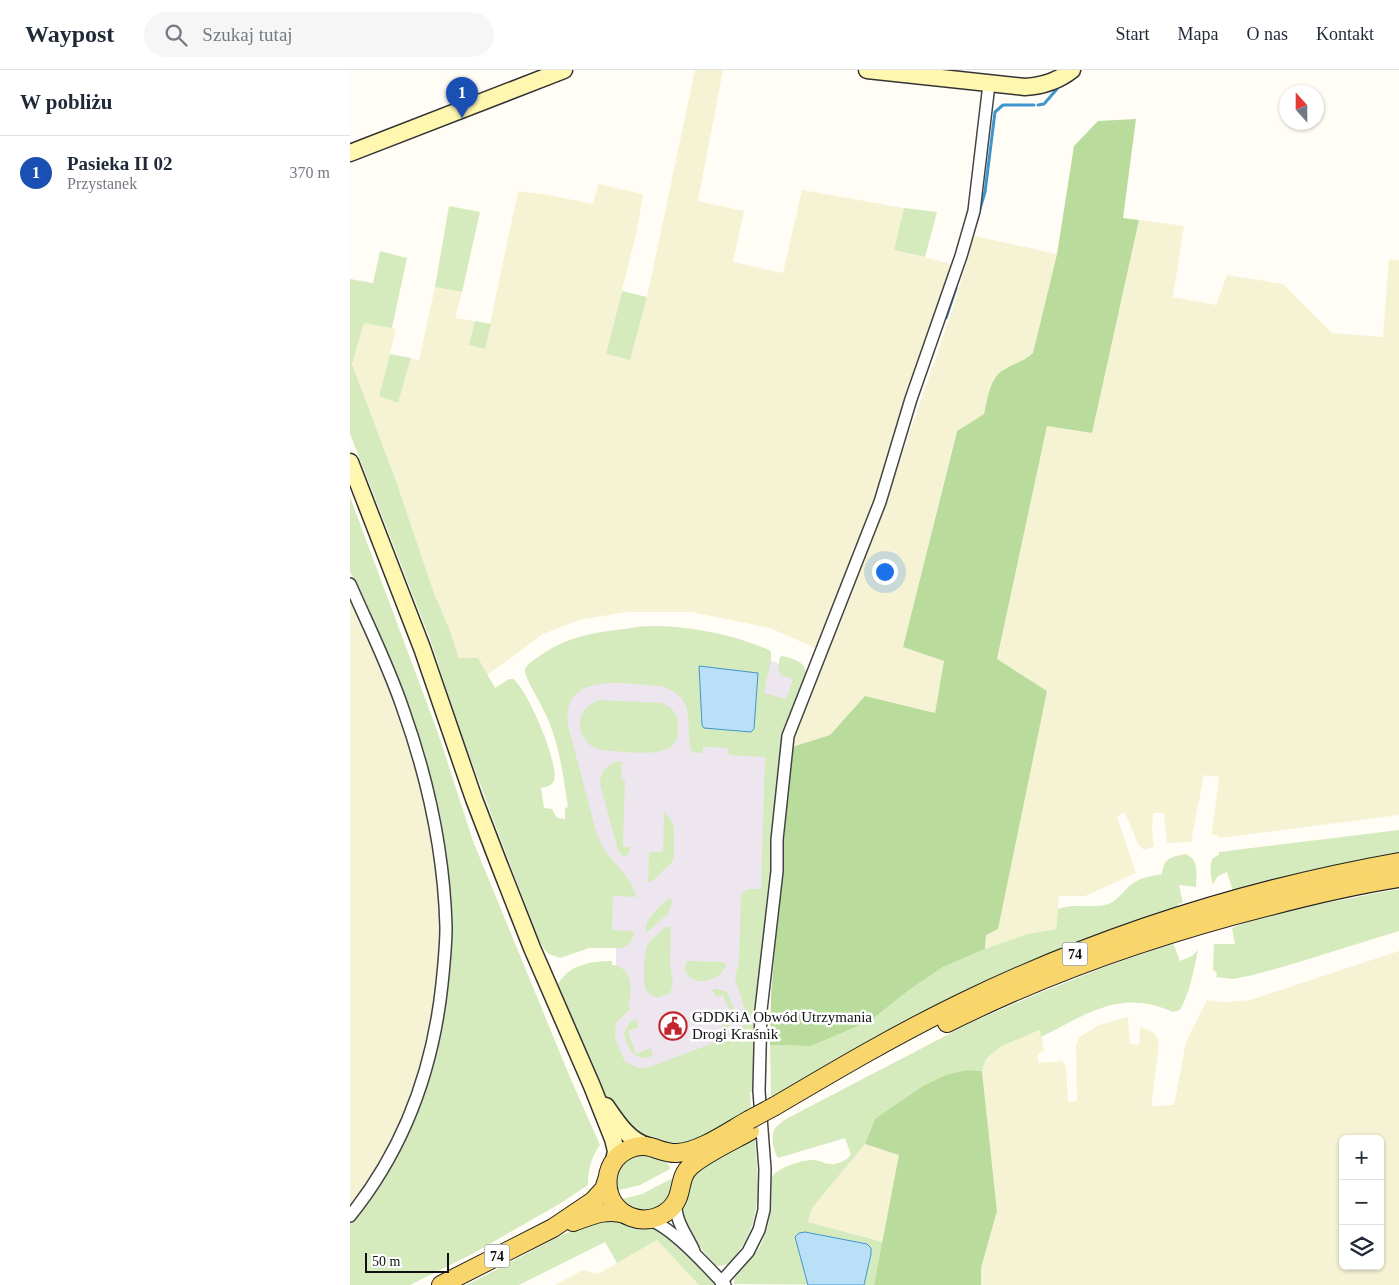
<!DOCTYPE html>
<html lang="pl">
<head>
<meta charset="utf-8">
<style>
  :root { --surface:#fff; --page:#f6f6f7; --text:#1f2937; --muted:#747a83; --line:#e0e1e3; --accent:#1a73e8 }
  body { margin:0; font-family:Georgia,serif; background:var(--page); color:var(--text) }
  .controls { position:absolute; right:15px; bottom:15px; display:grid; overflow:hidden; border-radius:8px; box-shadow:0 1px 4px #0004 }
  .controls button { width:45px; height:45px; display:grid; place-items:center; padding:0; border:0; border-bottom:1px solid var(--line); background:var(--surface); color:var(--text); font:25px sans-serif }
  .compass { position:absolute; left:929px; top:15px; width:45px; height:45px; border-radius:50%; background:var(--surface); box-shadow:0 1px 4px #0004; rotate:339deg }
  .scale { position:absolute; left:15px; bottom:12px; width:84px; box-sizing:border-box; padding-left:5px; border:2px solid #111; border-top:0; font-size:14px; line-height:18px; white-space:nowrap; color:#111; -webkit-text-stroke:4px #fff; paint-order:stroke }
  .you { position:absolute; left:534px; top:501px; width:18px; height:18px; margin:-12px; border:4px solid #fff; border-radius:50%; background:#1a73e8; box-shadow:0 0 0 8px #1a73e833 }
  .badge { display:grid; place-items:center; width:32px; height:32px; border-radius:50%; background:var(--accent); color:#fff; font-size:16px; font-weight:700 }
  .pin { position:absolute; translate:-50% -41px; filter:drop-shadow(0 1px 2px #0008) }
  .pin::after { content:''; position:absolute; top:26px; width:18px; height:15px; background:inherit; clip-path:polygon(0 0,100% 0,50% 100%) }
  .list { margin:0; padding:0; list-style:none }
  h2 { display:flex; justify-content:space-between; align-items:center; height:65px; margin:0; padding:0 20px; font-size:21px }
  h2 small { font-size:16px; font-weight:400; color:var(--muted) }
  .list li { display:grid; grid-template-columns:32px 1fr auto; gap:15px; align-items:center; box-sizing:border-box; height:75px; padding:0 20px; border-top:1px solid var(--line) }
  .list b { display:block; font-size:19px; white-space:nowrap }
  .list p { margin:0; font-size:16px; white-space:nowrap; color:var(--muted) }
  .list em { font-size:16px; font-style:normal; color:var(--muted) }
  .icon { flex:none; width:28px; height:28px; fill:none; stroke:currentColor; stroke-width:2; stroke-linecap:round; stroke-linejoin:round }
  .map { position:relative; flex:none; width:1049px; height:1215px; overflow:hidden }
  header { display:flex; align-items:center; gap:30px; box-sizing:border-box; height:70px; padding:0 25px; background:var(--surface); border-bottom:1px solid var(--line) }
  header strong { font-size:24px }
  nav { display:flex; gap:28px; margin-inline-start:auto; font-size:18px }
  .search { width:350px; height:45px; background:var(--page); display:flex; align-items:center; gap:12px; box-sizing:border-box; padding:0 18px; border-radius:28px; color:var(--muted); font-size:19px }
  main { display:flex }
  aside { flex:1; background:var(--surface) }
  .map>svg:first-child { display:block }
  .industrial { fill:#eee6ef }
  .farmland { fill:#f6f3d4; fill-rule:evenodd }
  .green { fill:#d5ebbd }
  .forest { fill:#b9dc9c }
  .water { fill:#b9e0f7; stroke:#3f96cf }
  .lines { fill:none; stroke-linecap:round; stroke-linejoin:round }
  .stream { stroke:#3f96cf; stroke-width:3 }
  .street-casing { stroke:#444; stroke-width:14 }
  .secondary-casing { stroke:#333; stroke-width:19 }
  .primary-casing { stroke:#222; stroke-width:20 }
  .street { stroke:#fff; stroke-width:11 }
  .secondary { stroke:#fff6b0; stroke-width:16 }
  .primary { stroke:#f9d66b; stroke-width:18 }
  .primary-bridge-casing { stroke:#222; stroke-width:20; stroke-linecap:butt }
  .primary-bridge { stroke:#f9d66b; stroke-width:18 }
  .labels { text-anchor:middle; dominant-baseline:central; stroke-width:5; stroke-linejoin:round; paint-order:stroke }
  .shield { fill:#fff; stroke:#585858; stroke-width:1 }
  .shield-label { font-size:14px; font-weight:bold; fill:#111 }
  .poi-label { font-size:15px; fill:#111; stroke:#fff; text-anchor:start }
</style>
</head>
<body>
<header>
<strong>Waypost</strong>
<div class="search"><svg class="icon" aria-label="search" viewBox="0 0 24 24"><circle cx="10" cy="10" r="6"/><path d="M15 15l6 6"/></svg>Szukaj tutaj</div>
<nav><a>Start</a><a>Mapa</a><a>O nas</a><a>Kontakt</a></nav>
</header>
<main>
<aside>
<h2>W pobliżu<small></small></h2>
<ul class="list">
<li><span class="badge" style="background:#1a4fb4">1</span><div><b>Pasieka II 02</b><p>Przystanek</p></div><em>370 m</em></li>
</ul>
</aside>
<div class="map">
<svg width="1049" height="1215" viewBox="0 0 1049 1215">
  <rect width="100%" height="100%" fill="#fffdf5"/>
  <polygon class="industrial" points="284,568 425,592 447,605 431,672 402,975 292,1018 243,966 266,900 266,866 258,863 203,644"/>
  <g class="farmland">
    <polygon points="345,0 373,0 348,131 394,141 383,192 433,203 452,120 554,138 545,180 606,195 525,431 483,538 465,578 420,558 341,542 276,542 229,550 193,564 137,605 128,588 109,589 100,561 84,523 45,408 2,294 14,252 46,259 29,326 48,333 61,288 69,291 85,217 112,222 105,248 125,251 120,275 135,278 168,121 193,124 243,134 248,114 293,124 287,160 256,284 280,290 297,227"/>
    <polygon points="789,150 834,156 823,227 866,235 877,205 933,214 982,263 1033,267 1039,189 1049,190 1049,745 870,768 862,763 869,707 854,705 841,772 817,773 814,743 803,743 802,759 804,776 794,780 788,774 775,743 767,746 786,803 735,826 709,826 706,859 677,864 635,879 636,865 697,621 647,590 697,356 742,363"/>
    <polygon points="624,166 707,184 683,283 677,290 654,299 641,314 634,344 606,362 553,577 594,591 585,643 515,626 480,665 442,677 442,667 528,454 603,238"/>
    <polygon points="0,524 6,543 22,579 27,584 45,627 65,689 86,788 92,862 89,915 79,970 66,1012 47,1064 0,1141"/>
    <path d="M1049 881V1215H631V1198L647 1141 632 1001 636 989 650 977 691 960 694 981 687 984 689 993 712 991 716 996 718 1032 727 1031 726 976 729 967 749 955 778 947 780 974 789 975 790 957 803 962 808 969 809 978 801 1036 824 1035 836 972 857 930 874 932 900 930ZM993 1069H1030V1196H993Z"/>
    <polygon points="515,1074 550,1085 533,1172 458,1152 462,1138"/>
    <polygon points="307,1170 349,1215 205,1215 233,1200 248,1204"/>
  </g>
  <g class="green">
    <polygon points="99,136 130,142 112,222 85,217"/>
    <polygon points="554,138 587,142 575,187 544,180"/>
    <path d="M30 181 57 188 42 258 14 253 2 294 45 408 84 523 100 561 109 588H128L145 618 159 609H163C177 618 210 695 204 711 201 716 196 717 191 718L194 738 202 739 207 748 215 749V738L218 737C213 704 209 671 194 641 191 633 174 607 175 600 177 592 188 588 194 583 216 568 240 563 266 560 277 559 289 556 300 556 340 556 382 564 419 580L421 582V591L414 623 436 629 443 609C427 605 427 602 430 587L433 586C443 589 454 591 456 602L439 648 404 1021 400 1022 401 1041 361 1065 325 1078 283 1062 259 1032 245 1007 207 916C217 895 241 891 262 891V895C283 897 283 921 278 936L281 938 266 953 265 968 275 992 288 998H297L379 967 390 960 393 955 395 941 385 908 389 891 391 824 398 819H411L415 687 379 685 378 678 353 677V683L342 682C333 653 350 628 310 616 276 614 211 600 218 655L246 761C249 769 252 776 257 783 268 798 282 808 286 827L263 826 262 860 283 861 284 863 281 872 273 878H239L210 888 199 884 194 879 180 853 181 850 113 669 80 569 0 364V209L23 213Z"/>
    <polygon points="272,221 297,227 280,290 256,284"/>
    <polygon points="125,251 141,254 135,279 119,275"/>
    <polygon points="40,284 61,288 48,333 29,326"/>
    <path d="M0 427 88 663 123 771 219 1005 250 1075C241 1088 238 1099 238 1115L211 1133 122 1184 60 1215H0V1152L17 1132 34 1107 61 1056 78 1008 93 944 89 747 29 570 0 501Z"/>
    <path d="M250 630 312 633C323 638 328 644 328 656 328 663 328 670 323 675 313 688 267 681 251 680 225 674 221 638 250 630Z"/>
    <path d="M267 691 272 692 271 709 275 710 273 777H280L279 783 276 786H273L268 781 250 714C250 702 256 696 267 691Z"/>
    <polygon points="314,742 321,750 324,758 324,786 322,792 301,812 298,812 298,809 299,782 313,782"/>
    <path d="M1049 760V785L883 822 877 802 868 806 863 814C860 805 859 796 863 788L869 785V782Z"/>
    <path d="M836 784C850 791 846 803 846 817L829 815 833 833 828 834 826 839 520 972 421 1027 420 975 461 976 520 951 559 920 593 897 635 879 677 864 706 859 708 839C724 833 742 839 758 834 770 830 774 818 785 812 792 807 803 806 812 804 814 787 821 787 836 784Z"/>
    <polygon points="1049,819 1049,861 936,896 903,905 883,909 866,907 867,903 863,900 864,874 885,874 882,858 918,844"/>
    <path d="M320 827 322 832 318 844 296 863C293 848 311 837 320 827Z"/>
    <path d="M316 857H320L321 861 320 892 323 914 320 923 307 928C304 926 300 925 297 921 292 915 294 881 298 874 302 868 310 862 316 857Z"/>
    <path d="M823 873 830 891 842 886 848 880C844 900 840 922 830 940L823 942C770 918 738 944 691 967L690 960 650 977 636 989 632 1001 617 1000 525 1049 515 1074 462 1138 458 1152 533 1172 524 1215 384 1214C382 1203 401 1190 408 1180 422 1156 422 1135 421 1108 426 1098 453 1089 464 1090 470 1090 474 1094 480 1094 487 1095 497 1090 501 1085L495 1068 428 1088C423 1080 420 1064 426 1057 429 1054 433 1051 436 1049L622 952 692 922 755 897Z"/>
    <path d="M338 891 372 892 376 894C374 909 344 920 335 901L336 892Z"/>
    <path d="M362 919H368L377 922C383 937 393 949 374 959L371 951 382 947 373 925 366 927Z"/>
    <path d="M286 949 289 957 278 961 286 984 301 978 303 986C285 993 276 978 274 962L280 952Z"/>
    <path d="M403 1066 405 1070C408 1113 414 1148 386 1185 381 1191 376 1197 367 1196 356 1186 332 1155 332 1140 332 1128 338 1116 341 1105Z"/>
    <polygon points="288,1082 316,1092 320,1097 320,1099 290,1115 265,1121 263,1118 269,1104 274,1088"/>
    <polygon points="321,1109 325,1109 322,1124 312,1138 285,1143 269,1130 292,1124"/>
    <polygon points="256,1148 307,1158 366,1215 349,1215 307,1170 267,1193 255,1172 169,1215 117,1215 210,1166"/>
  </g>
  <g class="forest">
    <path d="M786 49 773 148 789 150 742 363 697 356 647 589 697 621 648 859 636 865 635 879 593 897 559 920 520 951 461 976 420 975 421 925 442 677 480 665 515 626 585 643 594 591 553 577 607 361 634 344C638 328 639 308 655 299 665 293 675 291 683 283L707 184 724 76 748 51Z"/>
    <polygon points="617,1000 632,1001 647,1141 631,1198 631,1215 524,1215 549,1085 515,1074 525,1049 573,1016 596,1005"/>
  </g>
  <g class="water">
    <polygon points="349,596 408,603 404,659 401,662 354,658 352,655"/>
    <polygon points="455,1162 517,1174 521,1178 521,1184 514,1215 458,1215 445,1167 449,1163"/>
  </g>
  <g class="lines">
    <g class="stream">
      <polyline points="688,35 694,34 707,19"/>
      <polyline points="622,166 635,122 645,42 653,35 684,35"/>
      <polyline points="596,248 606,218"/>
    </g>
    <g class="street-casing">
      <g id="street">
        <path d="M0 514C18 555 39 597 53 639 78 709 94 784 96 857 96 876 94 895 92 914 83 999 54 1079 0 1146"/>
        <path d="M326 1131C324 1150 337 1165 344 1181"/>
        <path d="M297 1150C318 1152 359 1199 375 1215"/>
        <polyline points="371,1212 398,1182 409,1160 414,1140 415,1099 409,1021 411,940 427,801 427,770 438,666 530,432 561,329 611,186 624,141 639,14"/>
      </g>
    </g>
    <g class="secondary-casing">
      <g id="secondary">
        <path d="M517 0 675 17C693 16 708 11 722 0"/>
        <polyline points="0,83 214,0"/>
        <polyline points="0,392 72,578 124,729 149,794 182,878 242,1016 263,1069 266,1081 264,1091"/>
        <path d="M256 1036C267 1052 279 1071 298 1076"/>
      </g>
    </g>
    <g class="primary-casing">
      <g id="primary">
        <path d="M597 953C699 902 809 864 920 836 962 825 1005 815 1049 808"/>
        <path d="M425 1036C486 1000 547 964 611 933 749 866 897 819 1049 792"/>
        <path d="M399 1050C379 1061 350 1082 327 1083 309 1084 299 1070 279 1079 249 1092 251 1136 281 1147 299 1154 321 1145 328 1127 332 1116 331 1104 341 1096 354 1084 384 1070 400 1061"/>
        <path d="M223 1152C240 1146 256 1138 275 1144"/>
        <polyline points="91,1215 203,1158 243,1131 254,1119 257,1110"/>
      </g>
    </g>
    <use href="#street" class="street"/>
    <use href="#secondary" class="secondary"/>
    <use href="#primary" class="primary"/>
    <g class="primary-bridge-casing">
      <polyline id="primary-bridge" points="399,1050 425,1036"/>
    </g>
    <use href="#primary-bridge" class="primary-bridge"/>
  </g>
  <defs>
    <g id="civic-ring" transform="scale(1.4375)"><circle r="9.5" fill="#fff" stroke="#c4262e" stroke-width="1.5"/><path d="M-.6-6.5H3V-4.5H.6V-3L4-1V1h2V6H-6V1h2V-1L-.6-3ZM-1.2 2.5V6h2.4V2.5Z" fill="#c4262e"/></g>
  </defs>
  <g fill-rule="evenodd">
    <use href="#civic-ring" x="323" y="956"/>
  </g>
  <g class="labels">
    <g class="shield">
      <rect x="712.5" y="872.5" width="25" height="23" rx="4"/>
      <rect x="134.5" y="1174.5" width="25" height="23" rx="4"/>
    </g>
    <g class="shield-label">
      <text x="725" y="884">74</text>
      <text x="147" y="1186">74</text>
    </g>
    <g class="poi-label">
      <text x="342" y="947">GDDKiA Obwód Utrzymania<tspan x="342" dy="17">Drogi Kraśnik</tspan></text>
    </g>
  </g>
</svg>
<div class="controls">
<button>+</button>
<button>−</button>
<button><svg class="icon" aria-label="layers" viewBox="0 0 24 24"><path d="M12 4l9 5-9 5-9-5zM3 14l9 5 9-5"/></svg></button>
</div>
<svg class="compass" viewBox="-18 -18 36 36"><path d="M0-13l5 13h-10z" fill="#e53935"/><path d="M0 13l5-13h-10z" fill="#747a83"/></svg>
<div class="scale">50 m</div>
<div class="you"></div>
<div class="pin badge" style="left:112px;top:48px;background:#1a4fb4">1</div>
</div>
</main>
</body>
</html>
